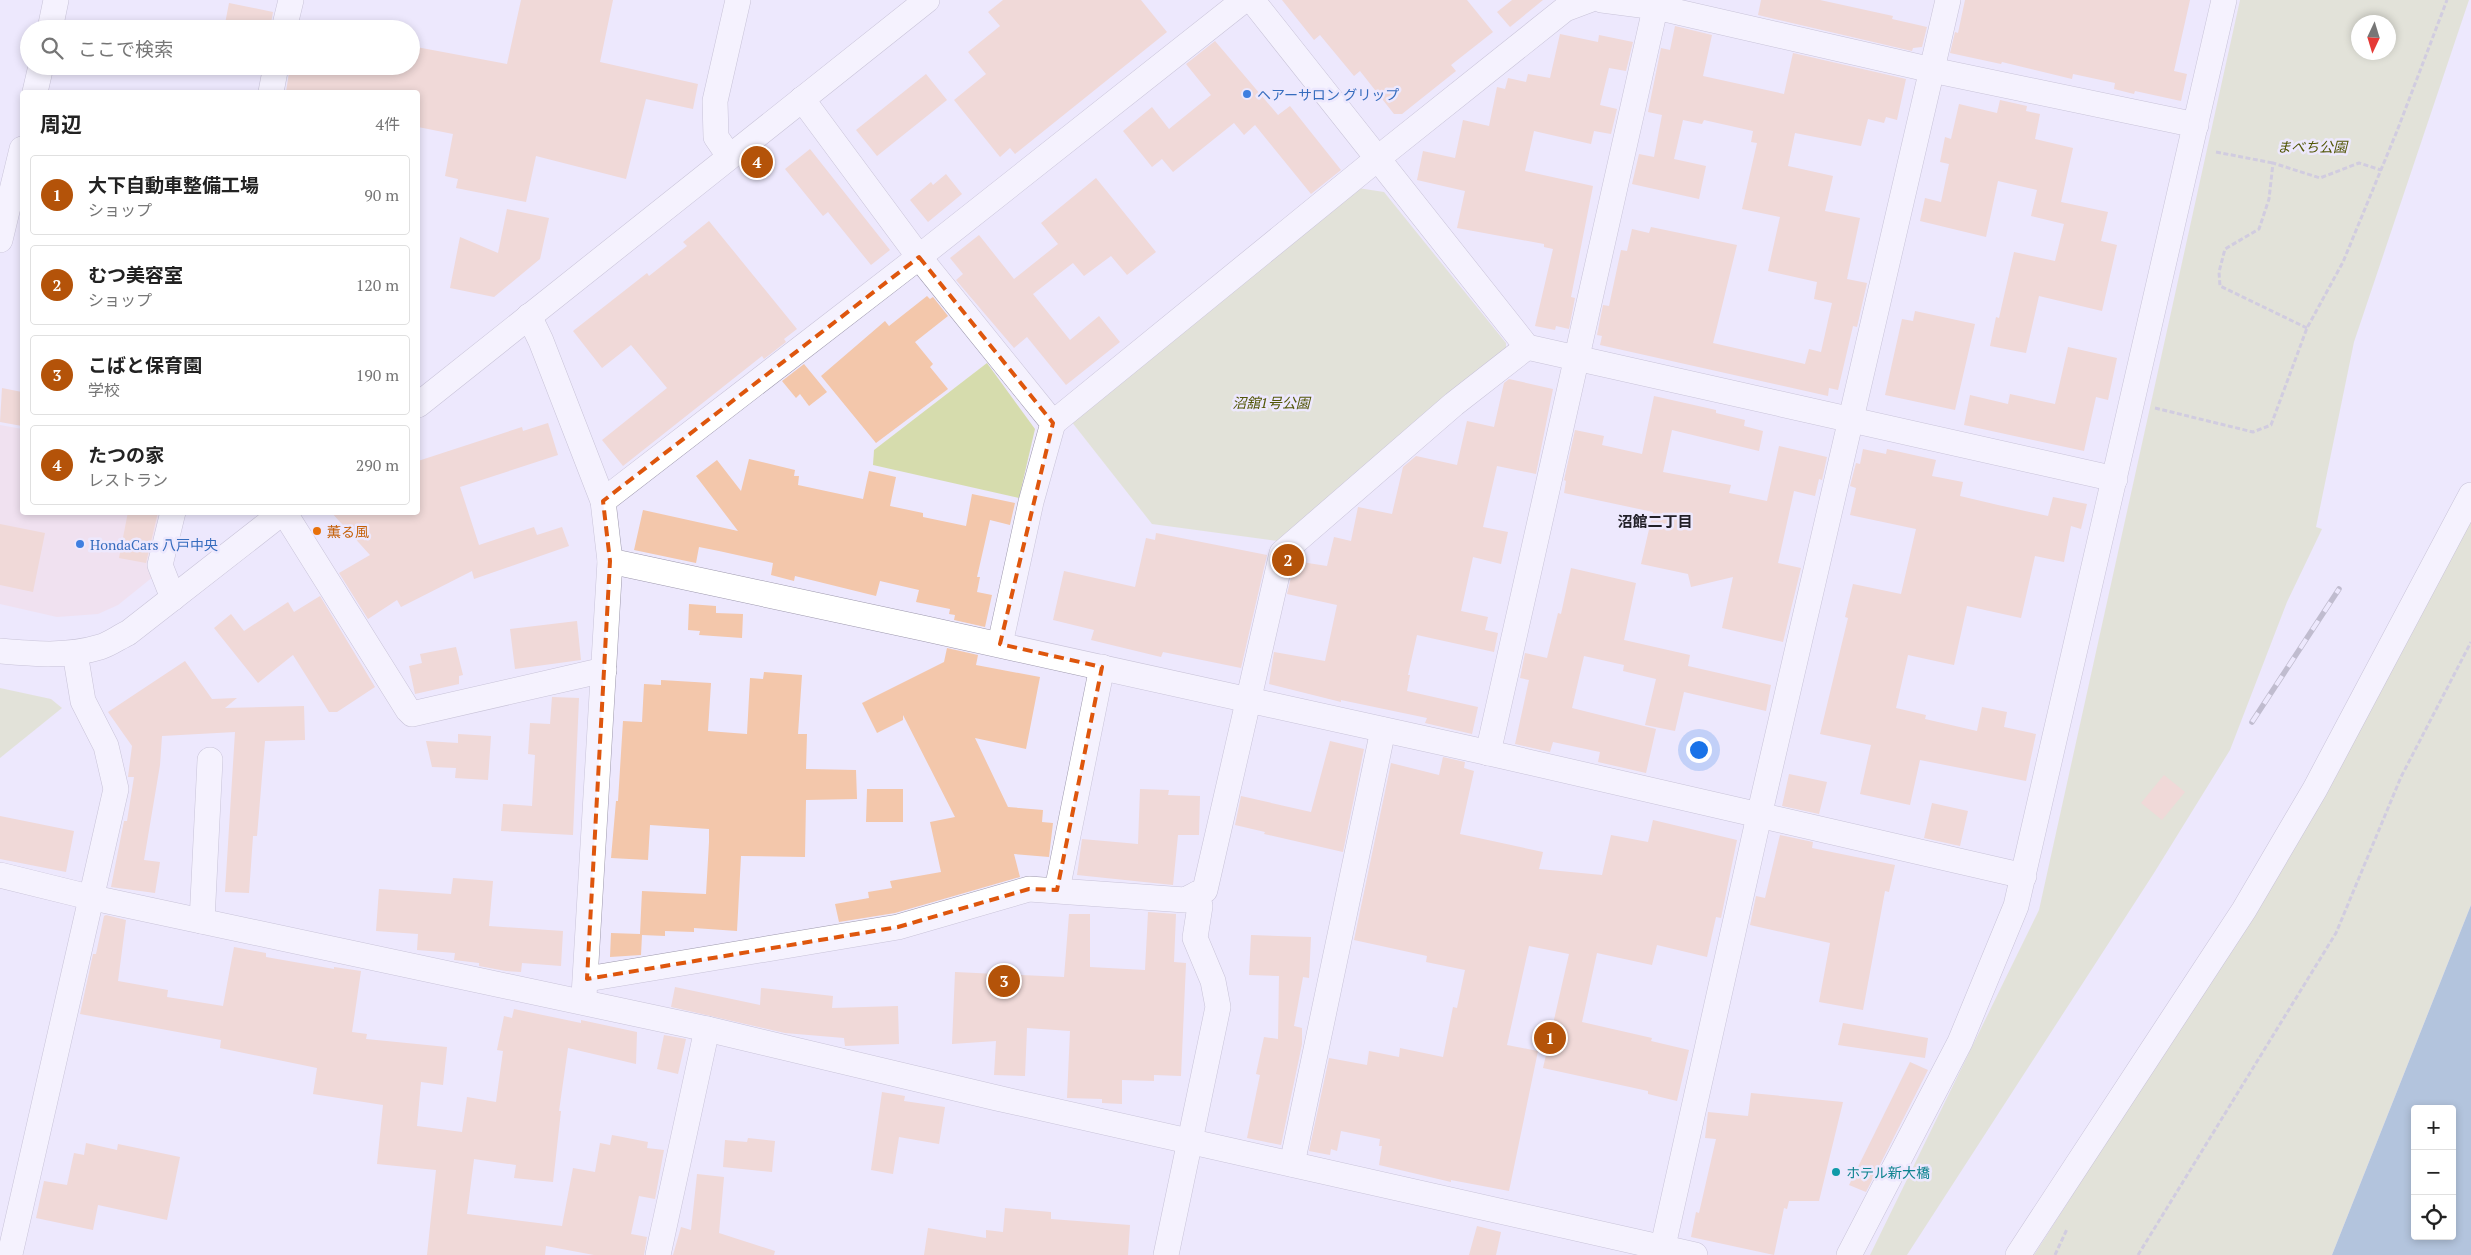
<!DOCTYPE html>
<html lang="ja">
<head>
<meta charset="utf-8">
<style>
  :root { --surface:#fff; --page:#f6f6f6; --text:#222; --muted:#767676; --line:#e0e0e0; --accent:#b45309 }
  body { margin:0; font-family:"PT Serif","Noto Sans JP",serif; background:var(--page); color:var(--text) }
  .controls { position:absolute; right:15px; bottom:15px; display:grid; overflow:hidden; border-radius:5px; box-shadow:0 2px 8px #0003 }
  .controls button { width:45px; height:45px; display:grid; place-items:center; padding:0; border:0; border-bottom:1px solid var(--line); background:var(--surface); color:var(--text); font:25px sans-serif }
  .compass { position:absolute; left:2351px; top:15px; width:45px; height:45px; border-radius:50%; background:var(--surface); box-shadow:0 2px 8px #0003; rotate:184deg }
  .you { position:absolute; left:1698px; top:749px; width:18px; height:18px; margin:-12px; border:4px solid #fff; border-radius:50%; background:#1a73e8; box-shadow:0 0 0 8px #1a73e833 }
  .badge { display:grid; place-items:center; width:32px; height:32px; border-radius:50%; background:var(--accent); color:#fff; font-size:16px; font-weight:700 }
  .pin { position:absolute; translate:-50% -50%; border:2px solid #fff; box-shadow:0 1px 5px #0006 }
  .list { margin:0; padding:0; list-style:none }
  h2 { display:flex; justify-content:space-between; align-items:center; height:65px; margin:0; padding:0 20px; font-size:21px }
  h2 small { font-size:16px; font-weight:400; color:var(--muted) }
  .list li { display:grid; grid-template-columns:32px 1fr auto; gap:15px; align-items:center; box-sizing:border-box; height:80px; margin:0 10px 10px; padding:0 10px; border:1px solid var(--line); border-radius:5px }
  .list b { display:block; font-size:19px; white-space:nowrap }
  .list p { margin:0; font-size:16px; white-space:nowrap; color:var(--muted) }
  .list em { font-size:16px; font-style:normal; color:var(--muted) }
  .icon { flex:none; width:28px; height:28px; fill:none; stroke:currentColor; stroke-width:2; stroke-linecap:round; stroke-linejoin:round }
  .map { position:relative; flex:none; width:2471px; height:1255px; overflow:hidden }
  .search { position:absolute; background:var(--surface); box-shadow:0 2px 8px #0003; left:20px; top:20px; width:400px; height:55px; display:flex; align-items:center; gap:12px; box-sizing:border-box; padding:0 18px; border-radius:28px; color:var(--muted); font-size:19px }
  .panel { position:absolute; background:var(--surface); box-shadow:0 2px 8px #0003; left:20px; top:90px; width:400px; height:425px; border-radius:5px }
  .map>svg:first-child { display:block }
  .commercial { fill:#f4dadf }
  .green { fill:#d6dcad; fill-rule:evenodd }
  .water { fill:#6e9ab6; fill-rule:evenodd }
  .building { fill:#f3c7ab }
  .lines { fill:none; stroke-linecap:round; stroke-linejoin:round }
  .minor-casing { stroke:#9d98ac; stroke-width:26 }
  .path { stroke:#afabbc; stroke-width:3; stroke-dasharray:5 2.5; stroke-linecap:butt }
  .minor { stroke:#fff; stroke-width:25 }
  .rail-casing { stroke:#8b8897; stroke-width:5.5 }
  .rail { stroke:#ede8fd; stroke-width:4; stroke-dasharray:11; stroke-linecap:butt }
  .marked { fill:none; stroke:#de560d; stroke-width:4; stroke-dasharray:10 6; stroke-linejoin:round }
  .shop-dot { fill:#3f7fe0; stroke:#ede8fd; stroke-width:2 }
  .food-dot { fill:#e8710a; stroke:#ede8fd; stroke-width:2 }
  .culture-dot { fill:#0f9aa8; stroke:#ede8fd; stroke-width:2 }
  .labels { text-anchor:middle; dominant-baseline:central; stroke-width:5; stroke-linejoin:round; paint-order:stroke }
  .shop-label { font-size:14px; fill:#366cbe; stroke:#ede8fd; text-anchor:start }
  .park-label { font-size:14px; font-style:italic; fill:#525607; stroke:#ede8fd }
  .food-label { font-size:14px; fill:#c56008; stroke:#ede8fd; text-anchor:start }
  .culture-label { font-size:14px; fill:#0d838f; stroke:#ede8fd; text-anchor:start }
  .neighbourhood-label { font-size:15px; font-weight:bold; fill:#222028; stroke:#ede8fd }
</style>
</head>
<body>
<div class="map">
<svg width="2471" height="1255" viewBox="0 0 2471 1255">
  <rect width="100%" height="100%" fill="#ede8fd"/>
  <polygon class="commercial" points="0,425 22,429 22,512 167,513 154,576 118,605 98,614 57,617 0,604"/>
  <g class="green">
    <path d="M2240 0H2469L2354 342 2316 527 2322 529 2287 602 2230 750 2154 873 1907 1255H1870L2039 910ZM2358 22H2388V52H2358Z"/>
    <polygon points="1358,188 1384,192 1506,343 1506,355 1278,541 1152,524 1071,421"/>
    <polygon points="987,363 1035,429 1019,498 873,465 874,450"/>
    <polygon points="2471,515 2471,905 2332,1255 2034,1255 2252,915"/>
    <polygon points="0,688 51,699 62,708 0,758"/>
  </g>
  <path class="water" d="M2471 905V1255H2332ZM2415 1109H2452V1236H2415Z"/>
  <g class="building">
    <polygon points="521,0 613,0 600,62 698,84 693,109 646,99 626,179 536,156 526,202 456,188 458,179 445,176 453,134 418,127 418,92 286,92 290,66 411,66 411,46 507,64"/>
    <polygon points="1003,0 1141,0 1167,32 1015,154 1010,148 1000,157 954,100 986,74 968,52 1000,26 988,12"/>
    <polygon points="1282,0 1467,0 1493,32 1451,65 1456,71 1402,114 1394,114 1360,71 1354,76 1320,35 1314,40"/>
    <polygon points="1512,0 1543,0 1510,27 1497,12"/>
    <polygon points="1761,0 1820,0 1893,16 1892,19 1927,27 1922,47 1913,48 1912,51 1758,15"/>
    <polygon points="1965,0 2190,0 2174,71 2187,74 2181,101 2135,91 2134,94 2114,89 2115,83 2073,74 2072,79 2002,62 2001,64 1950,53 1955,32 1958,33"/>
    <polygon points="229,3 273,12 270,29 224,29"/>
    <polygon points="1675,26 1712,35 1703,76 1784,94 1793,53 1906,79 1897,120 1886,117 1884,123 1868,119 1861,146 1795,133 1788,166 1833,176 1825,211 1860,218 1847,279 1867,283 1857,327 1853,326 1838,390 1829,388 1828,396 1600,345 1602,336 1597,335 1603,305 1609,306 1621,250 1627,251 1632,229 1649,233 1651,227 1737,245 1713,343 1805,364 1809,349 1821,352 1832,303 1814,299 1817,282 1768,271 1780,217 1742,209 1757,143 1751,142 1753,131 1704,120 1702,124 1683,120 1674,159 1706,166 1699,199 1632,184 1639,154 1654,157 1662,115 1648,112 1661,48 1670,50"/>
    <polygon points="1560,34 1598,42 1599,35 1633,42 1626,71 1609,68 1600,105 1617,109 1611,134 1594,131 1591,144 1534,131 1525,171 1593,186 1571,297 1575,298 1569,329 1556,326 1555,330 1535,326 1553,249 1544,247 1544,244 1457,228 1465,191 1417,180 1423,151 1455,158 1463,120 1489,126 1497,87 1505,89 1508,78 1526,82 1528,74 1550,78"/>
    <polygon points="1215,41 1278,115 1290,106 1341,170 1311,194 1255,125 1244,135 1234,123 1173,172 1162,159 1152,167 1123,131 1152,107 1169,129 1211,95 1186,64"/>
    <polygon points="926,74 947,100 877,156 856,130"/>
    <polygon points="2000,100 2027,106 2026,111 2040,114 2035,139 2073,148 2061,202 2108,212 2101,241 2117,245 2102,311 2039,296 2026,353 1990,346 1996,317 1999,318 2014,252 2055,261 2064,224 2031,216 2037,190 1998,181 1986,237 1920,221 1925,198 1941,202 1949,164 1940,162 1945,137 1951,139 1959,104 1997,113"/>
    <polygon points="810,149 890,250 871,265 828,212 823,216 785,169"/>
    <polygon points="946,174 962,194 928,222 910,200 931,182 933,185"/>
    <polygon points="1096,178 1156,252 1127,275 1111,256 1084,276 1073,263 1033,294 1070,340 1099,316 1120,342 1066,385 1027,337 1014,348 956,280 963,274 950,258 979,235 1014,279 1058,244 1041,223"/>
    <polygon points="507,209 549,218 540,259 494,297 450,288 460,237 498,253"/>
    <polygon points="709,221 797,329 784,339 786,342 764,359 762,356 623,466 602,440 667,388 631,345 602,368 573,331 647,273 649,276 687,246 683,242"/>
    <polygon points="927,296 930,299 933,297 948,316 915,342 933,364 930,367 948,389 876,443 821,376 885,321 889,326"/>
    <polygon points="1915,311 1975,324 1955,410 1885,395 1902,319 1913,321"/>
    <polygon points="2068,347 2117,358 2108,400 2096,397 2084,451 1964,425 1970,395 2008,404 2010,394 2055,404"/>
    <polygon points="804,364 827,392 809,406 800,394 796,398 782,381"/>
    <polygon points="1509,379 1553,389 1536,474 1497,466 1483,527 1508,532 1501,564 1473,557 1461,611 1488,617 1485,630 1498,633 1494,652 1417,635 1408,675 1410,675 1407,691 1478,707 1472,734 1425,723 1427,718 1341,700 1341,702 1269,684 1274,652 1325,661 1337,605 1287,594 1295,561 1327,566 1334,537 1351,541 1358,507 1392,514 1403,467 1416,456 1457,465 1467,421 1494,427 1504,383"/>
    <polygon points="2,388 22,392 22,426 0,422"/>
    <polygon points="1654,396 1716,410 1716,413 1745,420 1744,426 1763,431 1759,451 1672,430 1663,472 1731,485 1729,493 1767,501 1779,446 1827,457 1822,480 1819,479 1815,496 1794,491 1778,563 1801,568 1783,642 1722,628 1733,577 1691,587 1688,574 1641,564 1653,512 1564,493 1566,481 1564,480 1575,430 1604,436 1602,445 1642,454"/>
    <polygon points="548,423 558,455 460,487 479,545 534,527 537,535 562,527 569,546 474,579 472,571 401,607 397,600 368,619 339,573 370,555 331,512 418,512 418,461 522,427 523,431"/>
    <polygon points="1863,449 1886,454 1887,449 1936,460 1932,476 1963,482 1960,496 1998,505 2048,516 2053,497 2087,504 2081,529 2071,526 2064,562 2035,556 2021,618 1967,606 1954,665 1908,655 1896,708 1926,715 1925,719 1977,731 1982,707 2007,712 2004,727 2036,734 2026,781 1920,760 1910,805 1860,794 1871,745 1820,734 1848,618 1845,617 1853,584 1901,594 1916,529 1850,515 1856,488 1850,486 1856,463 1860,464"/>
    <polygon points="749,459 795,470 794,476 799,476 798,485 863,499 869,471 896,477 890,506 923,513 923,517 966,526 972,494 1015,503 1010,525 990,520 977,577 980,577 977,592 992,595 985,627 954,620 955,615 949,614 950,609 916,602 919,590 880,581 876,596 795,576 794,581 771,575 773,563 719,551 699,547 696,563 634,550 643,510 738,531 696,476 717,460 741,491"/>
    <polygon points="128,512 158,512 146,563 119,558"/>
    <polygon points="0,524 45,533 33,592 0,585"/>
    <polygon points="1156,533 1267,555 1241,668 1163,652 1161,657 1091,640 1094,630 1053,620 1064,571 1135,587 1146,538 1155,540"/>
    <polygon points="1571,568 1636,583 1624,640 1690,655 1688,666 1771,685 1766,711 1684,692 1675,731 1645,725 1656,679 1623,671 1624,665 1584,656 1572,708 1656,729 1646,773 1598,762 1600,752 1553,742 1550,752 1515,744 1529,680 1520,678 1525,653 1547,658 1558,613 1561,614"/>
    <polygon points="320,596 375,687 337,712 329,712 293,655 258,683 214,628 231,614 244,631 288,602 294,612"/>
    <polygon points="689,604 716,606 716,613 743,614 742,638 699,635 700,631 688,630"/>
    <polygon points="577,621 581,660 515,669 510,629"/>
    <polygon points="456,647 463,675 459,676 459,684 415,694 409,666 422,663 420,654"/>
    <polygon points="947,648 978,655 976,665 1040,677 1026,749 975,738 1008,807 1043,810 1042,822 1053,823 1049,857 1014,854 1020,877 895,913 839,922 835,904 869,898 868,892 892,888 890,881 941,872 930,822 955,817 903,715 903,720 877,733 862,703 944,662"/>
    <polygon points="185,661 212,699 237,698 225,708 304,706 305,740 265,741 257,836 253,836 249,893 225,892 235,732 162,736 160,765 144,860 160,862 155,893 111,887 124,821 127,821 134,777 128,777 132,746 108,712"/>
    <polygon points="764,672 802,675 798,734 807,734 806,769 856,770 857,799 806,800 805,857 741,856 737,931 694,928 694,932 665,931 665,936 642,935 641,955 610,957 611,933 640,934 642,891 706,894 709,842 709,829 650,825 648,860 611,858 616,801 618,801 623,721 642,722 644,684 661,685 661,680 711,683 708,731 747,734 750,678 763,679"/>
    <polygon points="552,697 579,698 573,835 501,831 503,804 532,806 535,755 528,754 530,723 550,724"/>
    <polygon points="458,734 491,736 488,780 455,778 456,768 432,767 426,741 458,743"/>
    <polygon points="1330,741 1364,749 1343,852 1264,834 1265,832 1235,825 1241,796 1311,812"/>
    <polygon points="1443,757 1465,762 1464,768 1474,771 1460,834 1543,852 1539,869 1602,875 1611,835 1648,842 1653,820 1737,840 1721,918 1716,917 1707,957 1657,945 1652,965 1597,953 1582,1022 1652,1038 1651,1041 1689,1050 1677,1101 1648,1094 1648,1091 1543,1068 1569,954 1529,946 1507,1045 1538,1051 1509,1191 1451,1180 1451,1182 1379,1165 1382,1146 1379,1146 1380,1139 1341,1131 1337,1151 1331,1149 1330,1155 1309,1151 1329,1058 1367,1065 1369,1051 1399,1057 1400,1048 1443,1057 1453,1007 1457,1008 1465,970 1426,962 1427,956 1354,940 1391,763 1439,775"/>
    <polygon points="1789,774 1827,782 1819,814 1782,806"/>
    <polygon points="2164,775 2185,792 2162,820 2141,803"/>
    <polygon points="867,789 903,789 903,822 866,822"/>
    <polygon points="1140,789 1169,790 1168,795 1200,796 1199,835 1178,835 1173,885 1077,875 1082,839 1138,844"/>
    <polygon points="1932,803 1968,811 1960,846 1924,838"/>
    <polygon points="0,816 74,831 66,872 0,859"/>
    <polygon points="1780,835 1813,842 1812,848 1895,865 1889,892 1885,891 1863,1010 1819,1002 1830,943 1750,925 1756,896 1765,898"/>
    <polygon points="453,878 493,881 489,926 563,931 561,966 522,963 521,972 506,971 479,966 479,963 454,960 455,953 417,950 418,934 376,931 379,889 451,894"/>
    <polygon points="1148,912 1176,914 1174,962 1186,963 1181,1076 1154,1075 1154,1081 1122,1080 1122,1104 1102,1103 1102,1099 1067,1098 1070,1031 1027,1028 1025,1076 994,1075 996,1041 952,1044 955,972 1064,977 1069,914 1090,914 1090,967 1145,970"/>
    <polygon points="106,915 126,920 118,981 168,990 167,997 223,1006 234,947 266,953 266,957 334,969 334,967 361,971 352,1032 367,1034 366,1039 447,1047 443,1085 421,1082 417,1126 462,1132 467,1097 496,1102 503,1051 497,1050 504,1016 512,1018 514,1009 581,1023 581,1020 637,1032 636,1064 568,1048 559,1111 561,1111 553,1182 514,1178 516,1165 474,1159 467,1214 562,1226 573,1168 595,1172 600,1143 610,1145 612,1135 648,1142 647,1148 664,1150 655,1199 639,1196 631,1234 647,1237 644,1255 594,1255 546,1246 545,1255 427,1255 436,1170 377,1164 383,1105 313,1094 317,1068 220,1048 221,1040 80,1014 93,954 96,954 104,916"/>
    <polygon points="1251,935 1311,937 1309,978 1303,977 1294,1026 1302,1028 1302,1044 1281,1145 1247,1138 1260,1075 1256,1074 1264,1037 1278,1039 1279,976 1249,975"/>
    <polygon points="675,987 760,1005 761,988 833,996 832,1008 898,1006 899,1044 845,1046 844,1038 785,1033 671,1007"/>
    <polygon points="1843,1023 1928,1038 1925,1058 1838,1045"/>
    <polygon points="664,1035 686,1039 678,1074 657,1069"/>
    <polygon points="1910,1062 1928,1070 1866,1192 1849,1185"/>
    <polygon points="882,1092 905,1096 904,1101 945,1107 939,1144 899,1137 893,1174 871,1170"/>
    <polygon points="1751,1093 1843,1102 1819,1201 1789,1201 1787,1209 1784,1208 1774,1255 1691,1237 1696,1212 1699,1213 1716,1139 1705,1138 1708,1112 1748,1116"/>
    <polygon points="748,1138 775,1141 772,1172 723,1167 725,1140 747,1142"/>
    <polygon points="86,1143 117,1150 118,1144 180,1157 167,1220 98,1205 93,1230 36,1218 44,1181 67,1185 74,1153 84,1155"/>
    <polygon points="697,1174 724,1177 719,1233 775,1251 774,1255 673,1255 681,1227 691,1230"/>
    <polygon points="1005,1208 1051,1212 1051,1219 1130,1225 1128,1255 924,1255 928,1228 986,1238 986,1230 1003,1232"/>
    <polygon points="1477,1226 1501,1232 1496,1255 1469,1255"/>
  </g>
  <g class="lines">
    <g class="minor-casing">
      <g id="minor">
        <polyline points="1252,0 1527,347 2115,479"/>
        <polyline points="1602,0 1656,7 1932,70 2196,125"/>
        <polyline points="50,29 56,0"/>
        <polyline points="284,29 291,0"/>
        <polyline points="35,92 41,66"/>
        <polyline points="271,92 276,66"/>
        <polyline points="802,99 919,257 1053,423 1031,502 1000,644"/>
        <polyline points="729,156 716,137 715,101 738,0"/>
        <polyline points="0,240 22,149"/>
        <polyline points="529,316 541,341 603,501 610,561 584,996"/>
        <polyline points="418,405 927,0"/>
        <polyline points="1053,423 1377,159 1565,9 1589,0"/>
        <polyline points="603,501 919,257 1244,0"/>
        <polyline points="284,512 408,710 412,714 604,670"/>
        <path d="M610 561C902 623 1194 687 1485 752 1665 792 1844 836 2024 876"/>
        <polyline points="173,598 160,565 173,512"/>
        <path d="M0 651C33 654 68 657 100 647 110 644 119 637 128 633L283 512"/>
        <polyline points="1488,753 1657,0"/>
        <polyline points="0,875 89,897 707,1029 997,1098 1695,1255"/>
        <polyline points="1057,890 1102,667"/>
        <polyline points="202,921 210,760"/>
        <polyline points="587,979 898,927 1029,889 1185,900 1205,890 1282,553 1454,404 1527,347"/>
        <polyline points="1292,1164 1383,730"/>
        <polyline points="10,1254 116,789 106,746 83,701 75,653"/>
        <polyline points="658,1255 707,1029"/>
        <polyline points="1166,1255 1218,1007 1213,981 1195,938 1200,906 1197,894"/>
        <polyline points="1661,1255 1759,816 1948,0"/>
        <polyline points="1849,1255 1960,1042 2016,906 2224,0"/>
        <polyline points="2018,1255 2244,910 2315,789 2471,495"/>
      </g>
    </g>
    <g class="path">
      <polyline points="2216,152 2273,163"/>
      <polyline points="2307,328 2220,286 2219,272 2225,249 2259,229 2269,199 2273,163 2320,178 2359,163 2381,170"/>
      <polyline points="2155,408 2253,432 2271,425 2307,328 2343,262 2397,131 2447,0"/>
      <polyline points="2055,1255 2067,1229"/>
      <polyline points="2138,1255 2336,933 2401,777 2471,642"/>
    </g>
    <use href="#minor" class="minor"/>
    <g class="rail-casing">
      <polyline id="rail" points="2252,722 2339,589"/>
    </g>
    <use href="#rail" class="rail"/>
  </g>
  <path d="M0 0H2471V1255H0ZM919 257 1053 423 1000 644 1102 667 1057 890 1029 889 898 927 587 979 610 561 603 501Z" fill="#ede8fd" fill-opacity=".55" fill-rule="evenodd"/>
  <path class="marked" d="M919 257 1053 423 1000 644 1102 667 1057 890 1029 889 898 927 587 979 610 561 603 501Z"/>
  <g class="shop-dot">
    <circle cx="1247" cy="94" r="5"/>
    <circle cx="80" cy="544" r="5"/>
  </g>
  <circle class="food-dot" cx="317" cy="531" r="5"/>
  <circle class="culture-dot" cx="1836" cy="1172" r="5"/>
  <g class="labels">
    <g class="shop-label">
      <text x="1257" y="94">ヘアーサロン グリップ</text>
      <text x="90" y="544">HondaCars 八戸中央</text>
    </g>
    <g class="park-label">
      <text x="2312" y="146">まべち公園</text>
      <text x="1271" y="402">沼舘1号公園</text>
    </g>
    <g class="food-label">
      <text x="327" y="531">薫る風</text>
    </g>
    <g class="culture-label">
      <text x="1846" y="1172">ホテル新大橋</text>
    </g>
    <g class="neighbourhood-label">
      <text x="1655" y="521">沼館二丁目</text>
    </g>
  </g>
</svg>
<div class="controls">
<button>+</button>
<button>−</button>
<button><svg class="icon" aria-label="locate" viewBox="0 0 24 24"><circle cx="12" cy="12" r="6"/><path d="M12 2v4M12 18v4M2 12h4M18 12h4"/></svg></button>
</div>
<svg class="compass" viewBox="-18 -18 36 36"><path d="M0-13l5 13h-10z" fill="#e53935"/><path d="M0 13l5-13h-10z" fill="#767676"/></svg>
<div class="you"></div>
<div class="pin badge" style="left:1550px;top:1038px">1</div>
<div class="pin badge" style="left:1288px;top:560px">2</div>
<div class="pin badge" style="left:1004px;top:981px">3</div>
<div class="pin badge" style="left:757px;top:162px">4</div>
<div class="search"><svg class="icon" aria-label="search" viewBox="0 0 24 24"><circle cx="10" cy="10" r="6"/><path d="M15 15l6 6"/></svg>ここで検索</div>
<section class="panel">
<h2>周辺<small>4件</small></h2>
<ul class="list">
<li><span class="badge">1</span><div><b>大下自動車整備工場</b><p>ショップ</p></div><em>90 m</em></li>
<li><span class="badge">2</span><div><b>むつ美容室</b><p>ショップ</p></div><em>120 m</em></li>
<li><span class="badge">3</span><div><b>こばと保育園</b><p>学校</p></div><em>190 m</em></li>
<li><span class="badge">4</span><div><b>たつの家</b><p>レストラン</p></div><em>290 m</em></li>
</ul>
</section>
</div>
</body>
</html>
